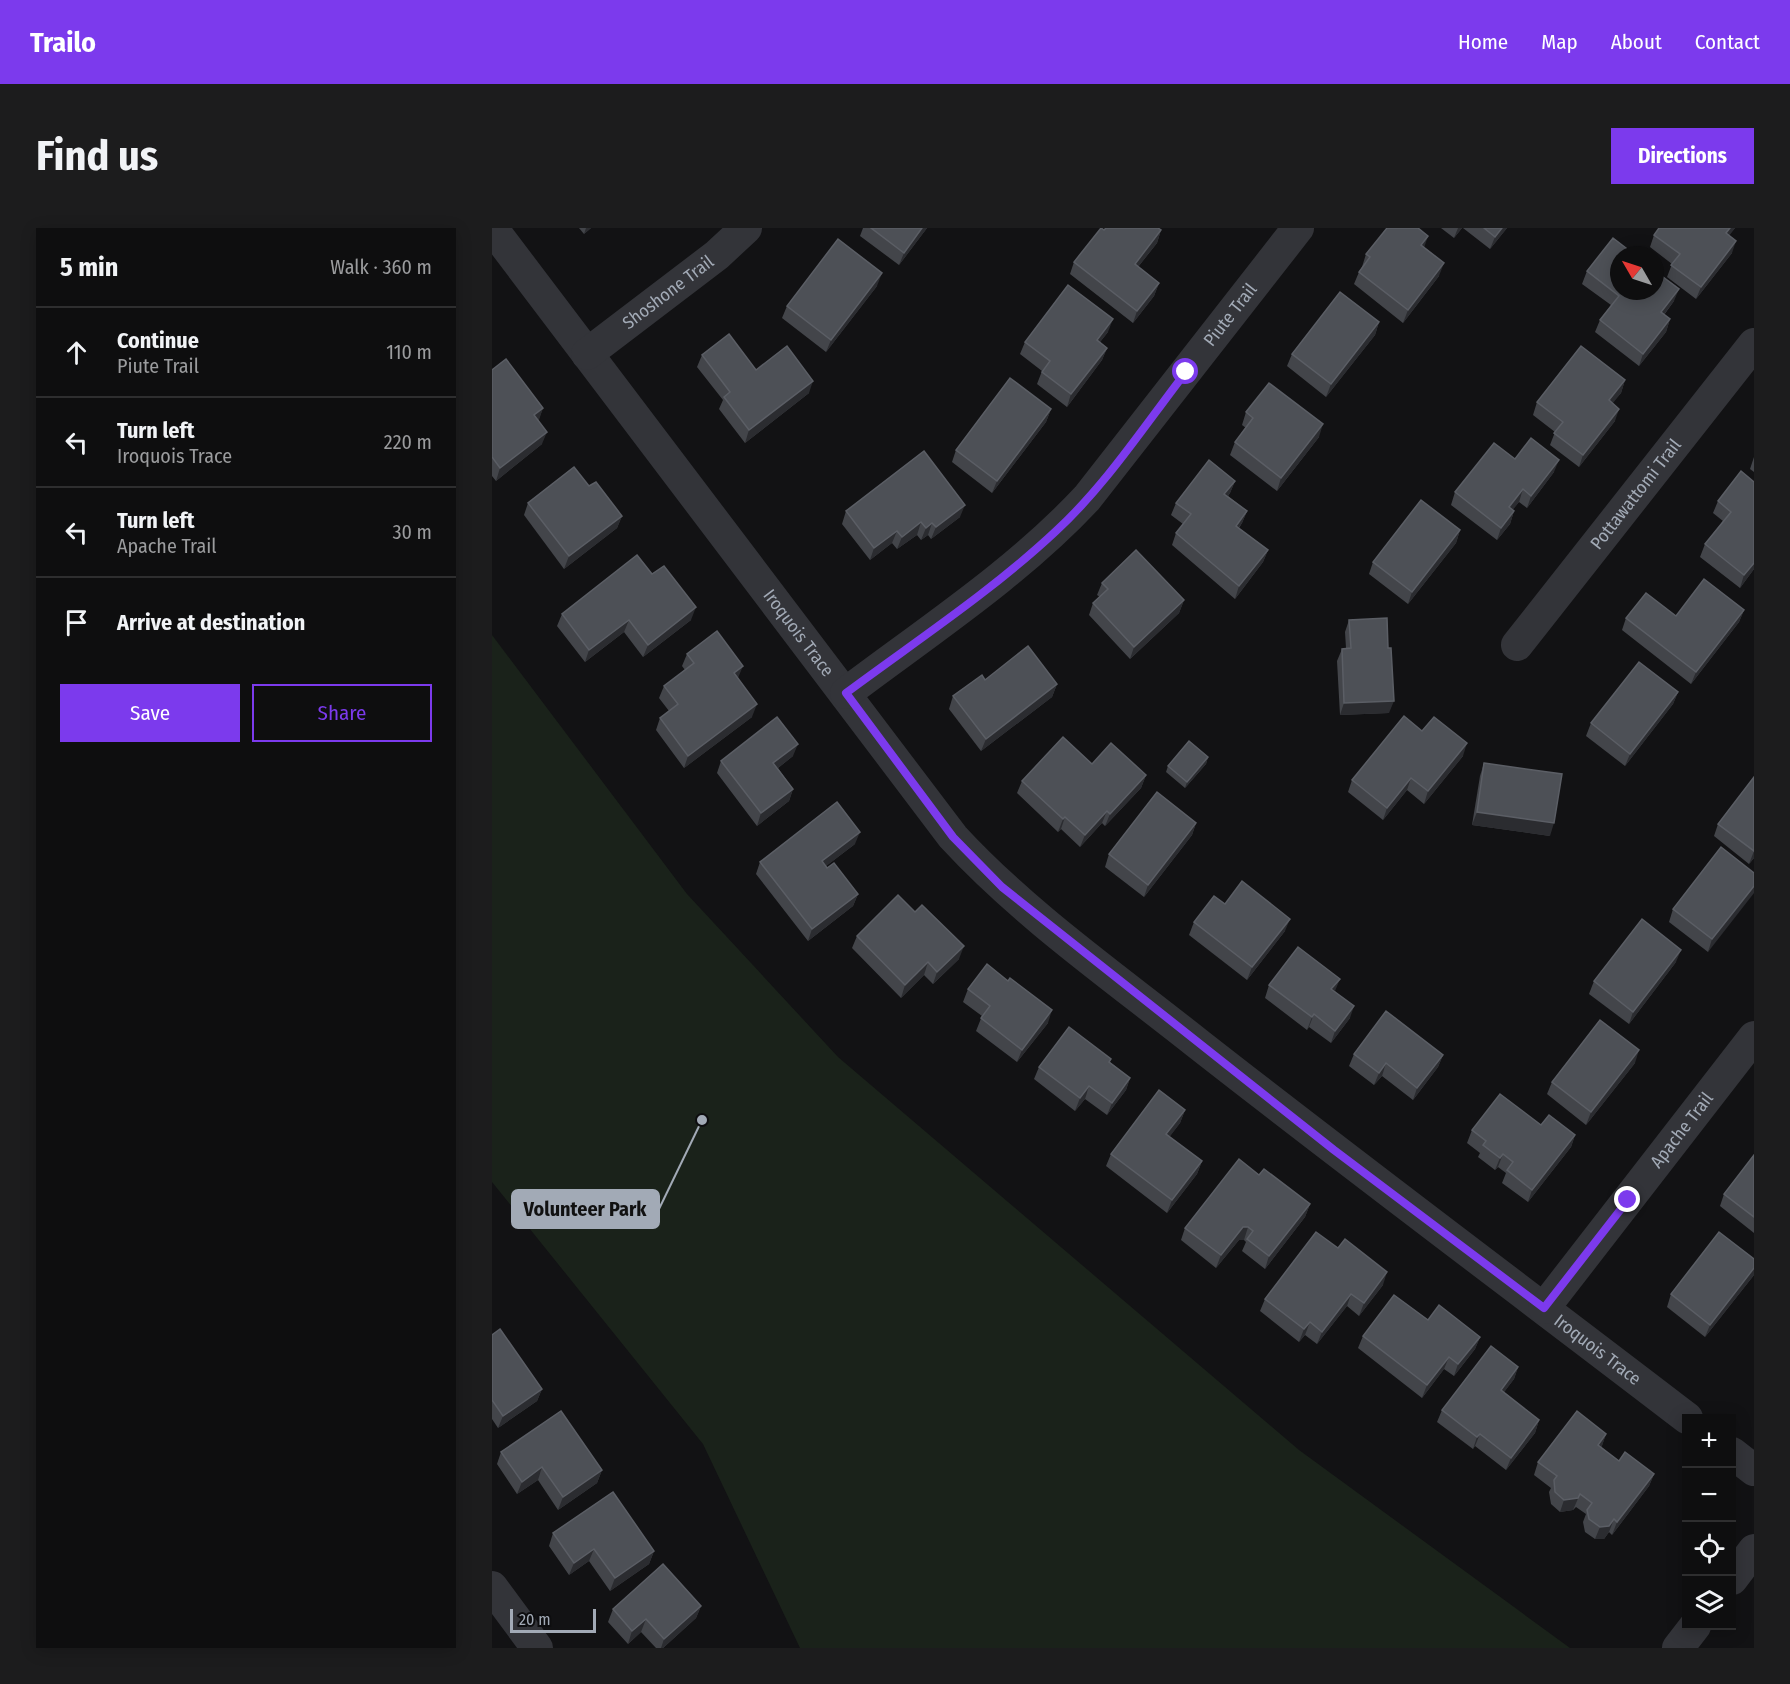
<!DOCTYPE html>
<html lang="en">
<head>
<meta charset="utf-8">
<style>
  :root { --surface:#0e0e0f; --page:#1c1c1d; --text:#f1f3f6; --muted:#9b9c9e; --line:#2e2e2f; --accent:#7c3aed }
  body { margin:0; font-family:"Fira Sans Condensed",sans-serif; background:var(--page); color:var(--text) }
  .controls { position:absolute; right:18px; bottom:18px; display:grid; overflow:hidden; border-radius:0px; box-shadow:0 3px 15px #0003 }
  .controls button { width:54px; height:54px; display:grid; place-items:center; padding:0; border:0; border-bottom:2px solid var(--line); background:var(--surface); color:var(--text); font:30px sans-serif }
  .compass { position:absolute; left:1118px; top:18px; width:54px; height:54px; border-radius:50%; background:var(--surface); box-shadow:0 3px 15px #0003; rotate:309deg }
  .scale { position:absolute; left:18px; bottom:15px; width:86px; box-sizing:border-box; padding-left:6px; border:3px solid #a2aab6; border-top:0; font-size:16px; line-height:21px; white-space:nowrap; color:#a2aab6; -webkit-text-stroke:4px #0d0d0f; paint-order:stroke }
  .stop { position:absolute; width:18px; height:18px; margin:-14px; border:4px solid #7c3aed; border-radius:50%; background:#fff }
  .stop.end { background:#7c3aed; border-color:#fff; box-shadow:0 2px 6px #0008 }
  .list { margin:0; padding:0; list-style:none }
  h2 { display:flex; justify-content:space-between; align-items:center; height:78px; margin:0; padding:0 24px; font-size:26px }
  h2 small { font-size:20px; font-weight:400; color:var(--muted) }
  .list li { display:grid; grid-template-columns:39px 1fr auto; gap:18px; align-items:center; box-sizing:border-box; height:90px; padding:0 24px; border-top:2px solid var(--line) }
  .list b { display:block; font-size:22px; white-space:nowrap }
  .list p { margin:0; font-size:20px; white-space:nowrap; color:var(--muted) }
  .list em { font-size:20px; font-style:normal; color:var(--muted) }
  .actions { display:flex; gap:12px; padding:18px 24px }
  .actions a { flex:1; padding:14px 0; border:2px solid var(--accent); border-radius:0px; text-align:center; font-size:21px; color:var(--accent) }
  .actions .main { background:var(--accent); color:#fff }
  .icon { flex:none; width:33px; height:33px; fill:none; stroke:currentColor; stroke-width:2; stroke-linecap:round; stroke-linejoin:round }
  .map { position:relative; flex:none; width:1262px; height:1420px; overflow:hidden; border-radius:0px }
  header { display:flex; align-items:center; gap:36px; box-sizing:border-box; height:84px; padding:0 30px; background:var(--accent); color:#fff }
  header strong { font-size:28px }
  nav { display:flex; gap:33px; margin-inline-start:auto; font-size:21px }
  .intro { display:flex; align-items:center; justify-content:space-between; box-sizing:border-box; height:144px; padding:0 36px }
  h1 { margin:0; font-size:42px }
  .button { padding:15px 27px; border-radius:0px; background:var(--accent); color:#fff; font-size:21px; font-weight:700 }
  main { display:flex; gap:36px; padding:0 36px }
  aside { flex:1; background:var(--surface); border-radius:0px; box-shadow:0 3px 15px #0003 }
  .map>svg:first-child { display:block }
  .green { fill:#1a221a }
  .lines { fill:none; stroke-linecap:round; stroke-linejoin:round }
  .street { stroke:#333439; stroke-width:32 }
  .wall { fill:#43454a }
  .shaded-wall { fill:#2b2c30 }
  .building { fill:#4d5056; stroke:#5b5e65; stroke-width:1.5 }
  .route { stroke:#7c3aed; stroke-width:8 }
  .labels { text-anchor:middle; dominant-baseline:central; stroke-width:6; stroke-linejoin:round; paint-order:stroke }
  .street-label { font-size:18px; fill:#a2aab6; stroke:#0d0d0f }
  .leader { fill:none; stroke:#a2aab6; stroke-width:2 }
  .callout-dot { fill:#a2aab6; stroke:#0d0d0f; stroke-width:2 }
  .callout { fill:#a2aab6; stroke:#a2aab6; stroke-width:2 }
  .callout-label { font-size:20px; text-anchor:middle; font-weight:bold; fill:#111 }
</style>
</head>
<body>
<header>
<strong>Trailo</strong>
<nav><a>Home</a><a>Map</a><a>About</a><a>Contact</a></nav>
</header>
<div class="intro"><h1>Find us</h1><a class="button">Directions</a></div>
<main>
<aside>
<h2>5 min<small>Walk · 360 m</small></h2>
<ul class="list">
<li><svg class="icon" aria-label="ahead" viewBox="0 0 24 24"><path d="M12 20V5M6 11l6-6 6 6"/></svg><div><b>Continue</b><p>Piute Trail</p></div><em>110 m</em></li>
<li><svg class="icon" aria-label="left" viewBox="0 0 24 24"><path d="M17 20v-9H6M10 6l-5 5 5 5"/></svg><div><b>Turn left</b><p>Iroquois Trace</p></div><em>220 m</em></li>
<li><svg class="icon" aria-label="left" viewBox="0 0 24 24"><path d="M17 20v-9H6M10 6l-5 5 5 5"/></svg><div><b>Turn left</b><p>Apache Trail</p></div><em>30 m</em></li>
<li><svg class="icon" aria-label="arrive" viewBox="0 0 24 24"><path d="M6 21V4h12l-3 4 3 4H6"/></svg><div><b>Arrive at destination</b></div></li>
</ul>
<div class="actions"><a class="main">Save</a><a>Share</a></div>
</aside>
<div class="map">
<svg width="1262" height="1420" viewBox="0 0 1262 1420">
  <rect width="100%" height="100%" fill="#121214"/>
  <polygon class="green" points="0,407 195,666 346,829 807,1222 1078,1420 308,1420 211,1216 0,954"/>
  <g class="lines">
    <g class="street">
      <path id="s1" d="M0 0 461 609C533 687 622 749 705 815 867 942 1032 1065 1195 1190"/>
      <path id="s2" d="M95 126 225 27 254 0"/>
      <path id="s3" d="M1025 417 1262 116"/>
      <path id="s4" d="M354 465C436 403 525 345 595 270L806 0"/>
      <path id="s5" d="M1052 1080 1262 809"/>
      <polyline points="1240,1225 1262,1242"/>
      <polyline points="1240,1351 1262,1322"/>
      <polyline points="0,1359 45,1420"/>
      <polyline points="1186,1420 1203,1398"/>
    </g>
  </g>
  <g class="wall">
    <polygon points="87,0 99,0 92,6"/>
    <polygon points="371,0 435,0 407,37 368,8"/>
    <polygon points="949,0 970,0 962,10"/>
    <polygon points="971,0 1015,0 998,21"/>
    <polygon points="1167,0 1243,0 1237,7 1240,25 1204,71 1175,49 1180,36 1158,19 1162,7"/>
    <polygon points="612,2 669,2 665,15 646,39 667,55 662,68 641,95 578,46 582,34"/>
    <polygon points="932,20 947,48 911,95 862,56 867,44 870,39 874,26"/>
    <polygon points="1095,43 1182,73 1172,87 1178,91 1174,104 1147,138 1103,104 1108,92 1119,77 1090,56"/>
    <polygon points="385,58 334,124 290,90 295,78"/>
    <polygon points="887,94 883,107 834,169 795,138 800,126"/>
    <polygon points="616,104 608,114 615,120 610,132 575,179 545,156 550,143 528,126 533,114"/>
    <polygon points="210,127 264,142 317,165 253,215 227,181 231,172 205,139"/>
    <polygon points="0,142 51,180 46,193 50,216 4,253 0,248"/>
    <polygon points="1133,152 1129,165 1120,175 1123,193 1087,239 1058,217 1063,204 1041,187 1045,174"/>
    <polygon points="559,181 554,194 500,265 460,234 464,222"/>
    <polygon points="754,184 827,209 785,263 738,227 743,214 754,200 750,197"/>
    <polygon points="1262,229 1262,244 1258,241"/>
    <polygon points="1023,231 1062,244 1035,280 1027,274 1020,282 1022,283 1018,296 1005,312 959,277 963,264"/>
    <polygon points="1249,243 1262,341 1248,360 1208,329 1213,316 1231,293 1221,285 1226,273"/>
    <polygon points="743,253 738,265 736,268 755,283 750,295 747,300 776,322 771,334 743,371 680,317 684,305 691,296 679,287 684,275"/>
    <polygon points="97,258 130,288 125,300 72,341 32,287 36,275"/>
    <polygon points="354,283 468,289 439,311 436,307 429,312 425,307 405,321 400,315 378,332 350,296"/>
    <polygon points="968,302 964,315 916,376 877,346 881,334"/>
    <polygon points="160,346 199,392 151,429 132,404 93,434 65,398 70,386"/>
    <polygon points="610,355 692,372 687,385 638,431 597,387 601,375 608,369 605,367"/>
    <polygon points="1252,382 1247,394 1199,456 1130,402 1134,390 1184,388"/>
    <polygon points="857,392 896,420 897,485 848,487 845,433 850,421 854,420 853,404"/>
    <polygon points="195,426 246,450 260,489 192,540 164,502 168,490 177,483 167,470 172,458 193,442 190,438"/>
    <polygon points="493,452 565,456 560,469 489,523 457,481 461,468"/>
    <polygon points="1186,464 1181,476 1133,538 1094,508 1099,495"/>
    <polygon points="930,503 971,528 932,576 915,562 891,592 856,564 860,552"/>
    <polygon points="301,528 286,540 301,561 297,573 265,598 225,545 229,533"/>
    <polygon points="716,529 714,536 693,560 674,544 676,538"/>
    <polygon points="992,535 1058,608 980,597 988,548"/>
    <polygon points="600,536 654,547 649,560 613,598 610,595 588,619 569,601 566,604 525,565 530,553"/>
    <polygon points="1262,549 1262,630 1257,636 1222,608 1226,596"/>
    <polygon points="704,595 700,607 652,669 613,639 617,626"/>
    <polygon points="363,616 334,638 366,666 361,678 316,713 264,646 268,634"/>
    <polygon points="1262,645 1216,724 1177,694 1181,681"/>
    <polygon points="733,676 793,703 755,752 697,707 702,694"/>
    <polygon points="365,708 467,731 441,756 432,747 409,770 360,720"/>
    <polygon points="1184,734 1137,796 1097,766 1102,753"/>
    <polygon points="516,753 556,795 525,834 484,803 490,788 471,774 476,761"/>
    <polygon points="777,757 843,763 858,790 839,815 817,799 815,802 773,770"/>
    <polygon points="862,826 951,827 946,839 921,872 890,848 882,857 857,838"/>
    <polygon points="618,834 638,850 634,862 615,887 593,871 583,883 542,851 547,839"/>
    <polygon points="1143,835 1094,897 1055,866 1060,854"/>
    <polygon points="693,882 688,895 677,909 710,933 705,946 675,985 614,938 619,926"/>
    <polygon points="1049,897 1083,907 1079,919 1036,974 1010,955 1014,945 1006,939 1003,942 986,929 988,925 975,915 980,902"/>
    <polygon points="1262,927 1262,1005 1228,978 1232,966"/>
    <polygon points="767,947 818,976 813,989 773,1041 750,1023 754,1014 752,1012 747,1012 724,1040 689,1012 693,1000"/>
    <polygon points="1262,1047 1213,1109 1175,1079 1179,1066"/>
    <polygon points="891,1057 867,1088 855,1078 825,1116 813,1107 807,1114 768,1083 773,1071"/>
    <polygon points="936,1092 988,1109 983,1121 962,1148 952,1141 930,1170 866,1120 871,1108"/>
    <polygon points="0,1107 50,1161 45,1173 6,1200 0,1191"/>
    <polygon points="1026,1139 1022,1151 1012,1164 1047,1192 1043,1205 1014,1242 983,1218 981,1221 945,1194 950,1182"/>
    <polygon points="1114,1206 1109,1220 1127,1233 1162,1246 1157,1258 1120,1307 1117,1304 1112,1311 1103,1311 1093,1304 1091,1294 1094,1286 1084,1279 1081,1282 1068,1284 1059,1276 1057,1264 1059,1260 1042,1247 1046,1234"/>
    <polygon points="9,1224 110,1242 105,1255 66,1282 46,1252 25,1266 5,1236"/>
    <polygon points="61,1305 162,1323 157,1336 118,1363 97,1333 77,1347 57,1318"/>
    <polygon points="209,1378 204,1390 171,1420 164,1420 149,1404 136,1416 116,1394 121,1381"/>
  </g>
  <g class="shaded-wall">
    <polygon points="94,0 99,0 92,6"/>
    <polygon points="430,0 435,0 407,37 412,25"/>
    <polygon points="966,0 970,0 962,10"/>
    <polygon points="1010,0 1015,0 998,21 1003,9"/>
    <polygon points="1238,0 1243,0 1230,17 1234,5"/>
    <polygon points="669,2 665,15 638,49 643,36"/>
    <polygon points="936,8 932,20 929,17"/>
    <polygon points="1244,13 1240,25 1204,71 1209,59"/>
    <polygon points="952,35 947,48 911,95 916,82"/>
    <polygon points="390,45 385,58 334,124 339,112"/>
    <polygon points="667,55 662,68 641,95 645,83"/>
    <polygon points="1187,61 1182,73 1164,97 1169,84"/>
    <polygon points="621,91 616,104 600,124 605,112"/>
    <polygon points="1178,91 1174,104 1147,138 1151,126"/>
    <polygon points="887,94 883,107 834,169 839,156"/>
    <polygon points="615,120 610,132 575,179 579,166"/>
    <polygon points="1133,152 1129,165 1113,185 1117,172"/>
    <polygon points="321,153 317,165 253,215 257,202"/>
    <polygon points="51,180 47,192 37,200 42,187"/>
    <polygon points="559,181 554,194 500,265 505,253"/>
    <polygon points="1127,181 1123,193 1087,239 1091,227"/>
    <polygon points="831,196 827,209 785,263 789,250"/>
    <polygon points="55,204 50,216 4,253 8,240"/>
    <polygon points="1067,232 1062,244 1035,280 1039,268"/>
    <polygon points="743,253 738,265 728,278 732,266"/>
    <polygon points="1031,261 1027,274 1013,292 1017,279"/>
    <polygon points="473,277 468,289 439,311 444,299"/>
    <polygon points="755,283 750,295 739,310 744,298"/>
    <polygon points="1022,283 1018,296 1005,312 1009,300"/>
    <polygon points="130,288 125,300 72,341 77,328"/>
    <polygon points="429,294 425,307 405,321 410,309"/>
    <polygon points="440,295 436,307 429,312 434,300"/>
    <polygon points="968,302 964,315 916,376 920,364"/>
    <polygon points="405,303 400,315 378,332 382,320"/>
    <polygon points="776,322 771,334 743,371 747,358"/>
    <polygon points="1262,335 1262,341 1248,360 1252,347"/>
    <polygon points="692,372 687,385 638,431 642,419"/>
    <polygon points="204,379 199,392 151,429 156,417"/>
    <polygon points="1252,382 1247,394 1199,456 1204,444"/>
    <polygon points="137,392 132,404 93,434 97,422"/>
    <polygon points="251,438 246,450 237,457 242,445"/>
    <polygon points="565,456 560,469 489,523 494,511"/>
    <polygon points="1186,464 1181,476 1133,538 1138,526"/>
    <polygon points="902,473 897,485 848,487 852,475"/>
    <polygon points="265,476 260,489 192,540 196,528"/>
    <polygon points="975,515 971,528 932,576 936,563"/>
    <polygon points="306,516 301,528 277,547 281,535"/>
    <polygon points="716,529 714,536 693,560 695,554"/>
    <polygon points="654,547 649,560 613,598 618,586"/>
    <polygon points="919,550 915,562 891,592 895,580"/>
    <polygon points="301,561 297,573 265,598 269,585"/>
    <polygon points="615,583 610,595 588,619 593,607"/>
    <polygon points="985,584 1062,595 1058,608 980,597"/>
    <polygon points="573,589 569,601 566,604 571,591"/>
    <polygon points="704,595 700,607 652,669 656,657"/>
    <polygon points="368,604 363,616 325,645 330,633"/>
    <polygon points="1262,623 1262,630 1257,636"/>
    <polygon points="1262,658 1262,665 1216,724 1220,711"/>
    <polygon points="366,666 361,678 316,713 320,701"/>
    <polygon points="798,691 793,703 755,752 760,739"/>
    <polygon points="472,718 467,731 441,756 445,744"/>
    <polygon points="1189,722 1184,734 1137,796 1141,784"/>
    <polygon points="436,734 432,747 409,770 413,757"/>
    <polygon points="848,751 843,763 839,761"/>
    <polygon points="862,778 858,790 839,815 843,803"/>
    <polygon points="560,782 556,795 525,834 530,822"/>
    <polygon points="822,786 817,799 815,802 820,789"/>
    <polygon points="1147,822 1143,835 1094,897 1099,884"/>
    <polygon points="951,827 946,839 921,872 925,860"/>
    <polygon points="894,835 890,848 882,857 887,845"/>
    <polygon points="638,850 634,862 615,887 620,875"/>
    <polygon points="597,858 593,871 583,883 588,870"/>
    <polygon points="693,882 688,895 670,919 674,906"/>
    <polygon points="1083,907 1079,919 1036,974 1040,962"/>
    <polygon points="1011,926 1006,939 1003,942 1008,930"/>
    <polygon points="710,933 705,946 675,985 680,972"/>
    <polygon points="818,976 813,989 773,1041 777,1028"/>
    <polygon points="751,999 756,999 752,1012 747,1012 724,1040 729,1027"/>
    <polygon points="1262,1040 1262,1047 1213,1109 1218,1097"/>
    <polygon points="895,1044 891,1057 867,1088 872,1075"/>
    <polygon points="859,1066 855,1078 825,1116 830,1104"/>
    <polygon points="818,1094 813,1107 807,1114 812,1101"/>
    <polygon points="988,1109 983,1121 962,1148 966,1136"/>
    <polygon points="957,1129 952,1141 930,1170 935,1157"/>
    <polygon points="1026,1139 1022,1151 1004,1175 1009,1162"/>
    <polygon points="50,1161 45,1173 6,1200 11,1188"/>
    <polygon points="1047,1192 1043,1205 1014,1242 1019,1230"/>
    <polygon points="988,1206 983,1218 981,1221 985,1209"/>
    <polygon points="1114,1206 1110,1218 1101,1230 1106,1217"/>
    <polygon points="50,1239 46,1252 25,1266 30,1254"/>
    <polygon points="110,1242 105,1255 66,1282 71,1269"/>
    <polygon points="1162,1246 1157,1258 1120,1307 1125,1294"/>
    <polygon points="1088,1266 1081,1282 1068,1284 1072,1272"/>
    <polygon points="1122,1291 1117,1304 1112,1311 1103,1311 1108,1299"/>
    <polygon points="102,1321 97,1333 77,1347 82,1335"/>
    <polygon points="162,1323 157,1336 118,1363 123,1350"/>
    <polygon points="209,1378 204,1390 171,1420 169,1420 172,1411"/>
    <polygon points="154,1391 149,1404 136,1416 140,1403"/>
  </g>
  <g class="building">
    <polygon points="379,0 430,0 412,25"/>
    <polygon points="609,0 612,2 614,0 666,0 669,2 643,36 667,55 645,83 582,34"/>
    <polygon points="895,0 926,0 936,8 929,17 952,35 916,82 867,44 878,29 874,26"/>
    <polygon points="992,0 1010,0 1003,9"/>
    <polygon points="1167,0 1238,0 1234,5 1244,13 1209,59 1179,37 1188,26 1162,7"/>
    <polygon points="1121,10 1143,27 1127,27 1127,63 1163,63 1163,43 1187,61 1169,84 1178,91 1151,126 1108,92 1127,68 1095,43"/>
    <polygon points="346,11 390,45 339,112 295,78"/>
    <polygon points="576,57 621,91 605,112 615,120 579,166 550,144 558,133 533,114"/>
    <polygon points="848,64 887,94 839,156 800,126"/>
    <polygon points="237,106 264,142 295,118 321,153 257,202 232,169 238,164 210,127"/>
    <polygon points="1089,118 1133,152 1117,172 1127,181 1091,227 1062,205 1071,194 1045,174"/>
    <polygon points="14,131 51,180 42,187 55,204 8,240 0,229 0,142"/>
    <polygon points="518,150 559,181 505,253 464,222"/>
    <polygon points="777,155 831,196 789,250 743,214 761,190 754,184"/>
    <polygon points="1039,210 1067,232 1039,268 1031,261 1017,279 1022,283 1009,300 963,264 1002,215 1023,231"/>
    <polygon points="432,223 473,277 444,299 440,295 434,300 429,294 410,309 405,303 382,320 354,283"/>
    <polygon points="717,232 743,253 732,266 755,283 744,298 776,322 747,358 684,305 699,286 684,275"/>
    <polygon points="82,239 97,258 104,254 130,288 77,328 36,275"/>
    <polygon points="1249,243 1262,254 1262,335 1252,347 1213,316 1239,284 1226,273"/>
    <polygon points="929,272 968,302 920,364 881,334"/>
    <polygon points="644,322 692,372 642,419 601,375 616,361 610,355"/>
    <polygon points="145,327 160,346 172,338 204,379 156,417 137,392 97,422 70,386"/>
    <polygon points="1212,351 1252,382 1204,444 1134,390 1154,365 1184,388"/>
    <polygon points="895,390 896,420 899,420 902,473 852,475 850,421 859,420 857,392"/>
    <polygon points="225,403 251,438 242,445 265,476 196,528 168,490 186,476 172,458 202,435 195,426"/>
    <polygon points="536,418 565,456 494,511 461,468 490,447 493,452"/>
    <polygon points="1147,434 1186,464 1138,526 1099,495"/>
    <polygon points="912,488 930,503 942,489 975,515 936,563 919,550 895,580 860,552"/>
    <polygon points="285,489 306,516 281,535 301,561 269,585 229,533"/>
    <polygon points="571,509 600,536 619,515 654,547 618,586 615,583 593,607 573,589 571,591 530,553"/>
    <polygon points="697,513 716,529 695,554 676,538"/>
    <polygon points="992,535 1070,546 1062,595 985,584"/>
    <polygon points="1262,549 1262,623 1226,596"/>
    <polygon points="665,564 704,595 656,657 617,626"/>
    <polygon points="345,574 368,604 330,633 335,640 342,635 366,666 320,701 268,634"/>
    <polygon points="1229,619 1262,645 1262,658 1220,711 1181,681"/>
    <polygon points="750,653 798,691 760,739 702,694 722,668 733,676"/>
    <polygon points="406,667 423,684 430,677 472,718 445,744 436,734 413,757 365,708"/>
    <polygon points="1150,691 1189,722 1141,784 1102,753"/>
    <polygon points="806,719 848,751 839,761 862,778 843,803 822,786 820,789 777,757"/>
    <polygon points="495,736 516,753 518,750 560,782 530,822 489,790 498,778 476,761"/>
    <polygon points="894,783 951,827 925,860 894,835 887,845 862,826"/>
    <polygon points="1108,792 1147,822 1099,884 1060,854"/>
    <polygon points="577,799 619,831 617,834 638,850 620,875 597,858 588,870 547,839"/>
    <polygon points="667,862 693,882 674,906 710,933 680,972 619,926"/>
    <polygon points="1008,866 1049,897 1057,887 1083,907 1040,962 1015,942 1021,934 1011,926 1008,930 991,917 994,913 980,902"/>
    <polygon points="1262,927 1262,989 1232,966"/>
    <polygon points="747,931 767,947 772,941 818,976 777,1028 755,1011 761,1003 756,999 751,999 729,1027 693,1000"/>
    <polygon points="824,1004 846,1020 853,1011 895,1044 872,1075 859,1066 830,1104 818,1094 812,1101 773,1071"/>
    <polygon points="1227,1004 1262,1031 1262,1040 1218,1097 1179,1066"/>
    <polygon points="902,1067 936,1092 947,1077 988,1109 966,1136 957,1129 935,1157 871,1108"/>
    <polygon points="8,1101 50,1161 11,1188 0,1172 0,1107"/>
    <polygon points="999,1118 1026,1139 1009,1162 1047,1192 1019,1230 988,1206 985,1209 950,1182"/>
    <polygon points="69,1183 110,1242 71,1269 50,1239 30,1254 9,1224"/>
    <polygon points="1085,1183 1114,1206 1106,1217 1127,1233 1133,1224 1162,1246 1125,1294 1122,1291 1117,1298 1108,1299 1097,1291 1095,1282 1100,1275 1088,1266 1086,1270 1072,1272 1063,1264 1062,1252 1065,1248 1046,1234"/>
    <polygon points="121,1264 162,1323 123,1350 102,1321 82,1335 61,1305"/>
    <polygon points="171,1336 209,1378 172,1411 154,1391 140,1403 121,1381"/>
  </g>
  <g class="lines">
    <path class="route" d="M694 144C653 197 614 257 564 303 500 363 424 413 354 465L461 609 510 659 842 922 1052 1080 1136 972"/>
  </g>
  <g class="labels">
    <g class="street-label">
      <text stroke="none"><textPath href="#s2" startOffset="102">Shoshone Trail</textPath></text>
      <text stroke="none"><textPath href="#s4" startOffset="543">Piute Trail</textPath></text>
      <text stroke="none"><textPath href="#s3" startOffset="192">Pottawattomi Trail</textPath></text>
      <text stroke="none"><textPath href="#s1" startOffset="508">Iroquois Trace</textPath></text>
      <text stroke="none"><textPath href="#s5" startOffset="225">Apache Trail</textPath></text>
      <text stroke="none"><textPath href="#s1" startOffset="1588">Iroquois Trace</textPath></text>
    </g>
  </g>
  <path class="leader" d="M210 892L167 981"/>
  <circle class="callout-dot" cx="210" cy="892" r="6"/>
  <rect class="callout" x="20" y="962" width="147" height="38" rx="6"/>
  <g class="callout-label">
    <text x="93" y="988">Volunteer Park</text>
  </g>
</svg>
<div class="controls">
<button>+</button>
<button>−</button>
<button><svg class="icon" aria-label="locate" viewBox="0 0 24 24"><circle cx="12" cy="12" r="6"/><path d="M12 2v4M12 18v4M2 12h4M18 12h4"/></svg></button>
<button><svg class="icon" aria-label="layers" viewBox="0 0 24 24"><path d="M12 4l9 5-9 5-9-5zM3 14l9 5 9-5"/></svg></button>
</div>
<svg class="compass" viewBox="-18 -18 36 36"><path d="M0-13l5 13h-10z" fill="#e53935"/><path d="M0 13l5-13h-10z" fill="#9b9c9e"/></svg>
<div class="scale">20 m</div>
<div class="stop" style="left:694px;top:144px"></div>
<div class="stop end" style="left:1136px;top:972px"></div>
</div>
</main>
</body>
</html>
